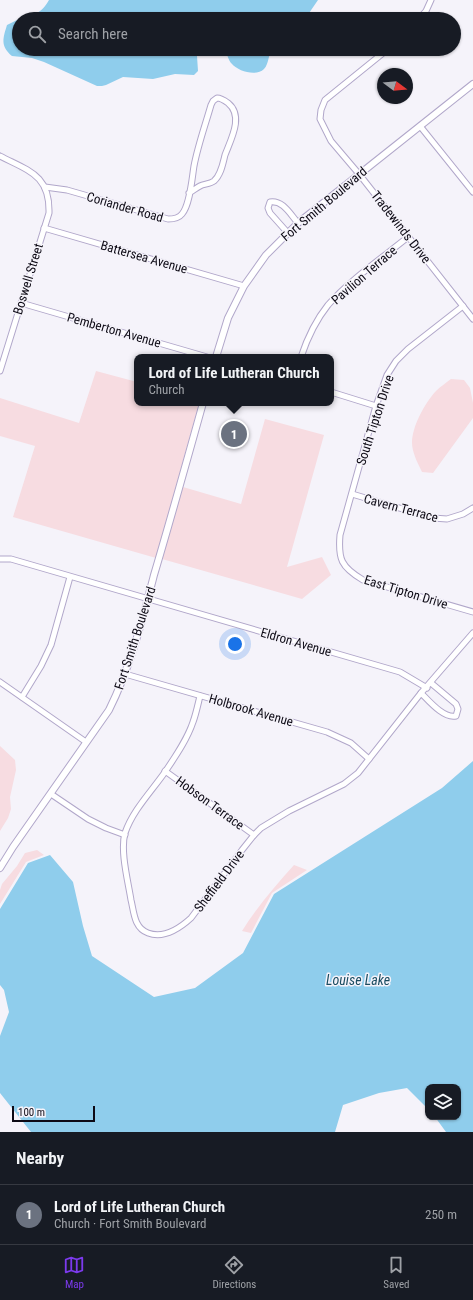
<!DOCTYPE html>
<html lang="en">
<head>
<meta charset="utf-8">
<style>
  :root { --surface:#171b24; --page:#242831; --text:#f1f3f6; --muted:#9ea1a6; --line:#363941; --accent:#7c3aed }
  body { margin:0; font-family:"Roboto Condensed",sans-serif; background:var(--page); color:var(--text) }
  .controls { position:absolute; right:12px; bottom:12px; display:grid; overflow:hidden; border-radius:8px; box-shadow:0 1px 3px #0004 }
  .controls button { width:36px; height:36px; display:grid; place-items:center; padding:0; border:0; border-bottom:1px solid var(--line); background:var(--surface); color:var(--text); font:20px sans-serif }
  .compass { position:absolute; left:377px; top:68px; width:36px; height:36px; border-radius:50%; background:var(--surface); box-shadow:0 1px 3px #0004; rotate:106deg }
  .scale { position:absolute; left:12px; bottom:10px; width:83px; box-sizing:border-box; padding-left:4px; border:2px solid #0d0a15; border-top:0; font-size:11px; line-height:14px; white-space:nowrap; color:#0d0a15; -webkit-text-stroke:3px #f5f3fa; paint-order:stroke }
  .you { position:absolute; left:235px; top:644px; width:14px; height:14px; margin:-10px; border:3px solid #fff; border-radius:50%; background:#1a73e8; box-shadow:0 0 0 6px #1a73e833 }
  .badge { display:grid; place-items:center; width:26px; height:26px; border-radius:50%; background:var(--accent); color:#fff; font-size:13px; font-weight:700 }
  .pin { position:absolute; translate:-50% -50%; border:2px solid #fff; box-shadow:0 1px 4px #0006 }
  .popup { position:absolute; left:134px; top:354px; width:200px; height:52px; box-sizing:border-box; display:grid; place-content:center; border-radius:8px; background:var(--surface); filter:drop-shadow(0 1px 3px #0005); font-size:13px; white-space:nowrap; color:var(--muted) }
  .popup b { font-size:15px; color:var(--text) }
  .popup::after { content:''; position:absolute; left:50%; top:100%; margin-left:-8px; border:8px solid transparent; border-top-color:var(--surface) }
  .list { margin:0; padding:0; list-style:none }
  h2 { display:flex; justify-content:space-between; align-items:center; height:52px; margin:0; padding:0 16px; font-size:17px }
  h2 small { font-size:13px; font-weight:400; color:var(--muted) }
  .list li { display:grid; grid-template-columns:26px 1fr auto; gap:12px; align-items:center; box-sizing:border-box; height:60px; padding:0 16px; border-top:1px solid var(--line) }
  .list b { display:block; font-size:15px; white-space:nowrap }
  .list p { margin:0; font-size:13px; white-space:nowrap; color:var(--muted) }
  .list em { font-size:13px; font-style:normal; color:var(--muted) }
  .icon { flex:none; width:22px; height:22px; fill:none; stroke:currentColor; stroke-width:2; stroke-linecap:round; stroke-linejoin:round }
  .map { position:relative; flex:none; width:473px; height:1132px; overflow:hidden }
  .search { position:absolute; background:var(--surface); box-shadow:0 1px 3px #0004; left:12px; right:12px; top:12px; height:44px; display:flex; align-items:center; gap:10px; box-sizing:border-box; padding:0 14px; border-radius:22px; color:var(--muted); font-size:15px }
  .sheet { height:112px; background:var(--surface) }
  nav { display:flex; justify-content:space-around; align-items:center; box-sizing:border-box; height:56px; border-top:1px solid var(--line); background:var(--surface); font-size:11px; color:var(--muted) }
  nav a { display:grid; justify-items:center; gap:2px }
  nav .on { color:var(--accent) }
  .map>svg:first-child { display:block }
  .green { fill:#f7dce1 }
  .water { fill:#8fcdec }
  .lines { fill:none; stroke-linecap:round; stroke-linejoin:round }
  .minor-casing { stroke:#b1a7ca; stroke-width:7 }
  .tertiary-casing { stroke:#b1a7ca; stroke-width:8 }
  .minor { stroke:#fff; stroke-width:5 }
  .tertiary { stroke:#fff; stroke-width:6 }
  .labels { text-anchor:middle; dominant-baseline:central; stroke-width:3; stroke-linejoin:round; paint-order:stroke }
  .street-label { font-size:13px; fill:#0d0a15; stroke:#f5f3fa }
  .water-label { font-size:14px; font-style:italic; fill:#194c61; stroke:#f5f3fa }
</style>
</head>
<body>
<div class="map">
<svg width="473" height="1132" viewBox="0 0 473 1132">
  <rect width="100%" height="100%" fill="#f5f3fa"/>
  <g class="green">
    <polygon points="96,371 137,382 137,403 199,403 156,558 13,517 35,446 0,436 0,398 79,423"/>
    <path d="M451 379 464 380 470 388 473 403V418L433 473 422 472C418 464 412 452 412 443 412 426 425 403 436 391 441 386 446 383 451 379Z"/>
    <polygon points="265,419 324,435 287,567 322,557 331,575 302,599 162,559 183,487 241,504"/>
    <polygon points="0,746 15,760 16,770 10,797 11,809 8,818 0,831"/>
    <polygon points="37,850 44,855 26,862 0,904 0,890 2,884 17,866 25,853"/>
    <path d="M294 865 307 870 272 893 251 933 242 931C257 907 275 886 294 865Z"/>
  </g>
  <g class="water">
    <path d="M49 0H318L305 19H19C33 16 41 14 49 0Z"/>
    <path d="M19 19V49H198L197 56 198 71 194 75 175 74 153 79 123 77 106 85 102 86H97L44 62 32 58 12 56C0 46 3 38 7 25Z"/>
    <path d="M226 49H272C268 55 269 64 264 69 256 77 238 71 232 64 228 60 227 54 226 49Z"/>
    <polygon points="473,761 473,1132 446,1132 435,1117 458,1117 458,1087 428,1087 428,1109 407,1088 379,1093 343,1105 335,1132 31,1132 0,1093 0,1036 9,1012 4,990 0,985 0,909 28,863 50,855 73,882 83,926 92,956 154,997 195,988 243,953 274,894 442,788"/>
  </g>
  <g class="lines">
    <g class="minor-casing">
      <g id="minor">
        <polyline points="419,19 426,11 431,0"/>
        <polyline points="388,49 325,100 321,110 320,119 331,141 359,174 473,319"/>
        <polyline points="420,126 473,192"/>
        <path d="M0 156C29 171 50 175 49 213L0 371"/>
        <path d="M45 187 67 190 168 219C173 219 179 218 182 214 190 205 192 178 194 166 198 145 205 126 211 105L213 101 217 98C221 98 224 100 228 103 244 116 231 139 225 155 223 163 221 175 214 181 210 184 204 184 200 186 196 188 193 191 189 193"/>
        <polyline points="44,228 244,286"/>
        <path d="M287 232 270 213 268 208 270 202C283 200 290 214 298 223"/>
        <polyline points="21,303 207,357"/>
        <path d="M463 306 408 349 396 361 387 375 376 406 340 535C338 559 341 567 363 580L473 612"/>
        <path d="M301 357C307 339 316 320 328 305 350 280 382 258 408 237"/>
        <polyline points="331,392 376,406"/>
        <polyline points="352,494 433,518 447,519 463,514 473,508"/>
        <polyline points="0,559 11,559 400,672 427,688"/>
        <polyline points="125,674 327,732 351,743 369,759"/>
        <polyline points="0,682 86,742"/>
        <path d="M421 693C429 701 444 719 456 716L458 709 456 704 431 683"/>
        <path d="M200 696C198 704 196 714 193 722 187 740 175 757 165 772 151 792 133 810 125 833 120 851 128 881 131 900 134 912 134 928 148 933 164 939 179 929 191 918L242 850 254 835 261 828 289 811 344 784 358 773 421 693 473 633"/>
        <polyline points="22,697 41,666 51,645 70,577"/>
        <polyline points="165,771 254,835"/>
        <polyline points="51,794 88,819 106,828 125,835"/>
      </g>
    </g>
    <g class="tertiary-casing">
      <g id="tertiary">
        <polyline points="216,357 228,318 244,286 266,255 298,223 473,84"/>
        <path d="M0 868 13 847 109 710C130 668 142 621 154 575 171 518 187 460 203 403"/>
      </g>
    </g>
    <use href="#minor" class="minor"/>
    <use href="#tertiary" class="tertiary"/>
  </g>
  <g class="labels">
    <g class="street-label">
      <text transform="translate(324 204) rotate(-40)">Fort Smith Boulevard</text>
      <text transform="translate(125 207) rotate(16)">Coriander Road</text>
      <text transform="translate(401 227) rotate(52)">Tradewinds Drive</text>
      <text transform="translate(144 257) rotate(16)">Battersea Avenue</text>
      <text transform="translate(364 275) rotate(-41)">Pavilion Terrace</text>
      <text transform="translate(28 279) rotate(-73)">Boswell Street</text>
      <text transform="translate(114 330) rotate(16)">Pemberton Avenue</text>
      <text transform="translate(375 420) rotate(-72)">South Tipton Drive</text>
      <text transform="translate(401 508) rotate(15)">Cavern Terrace</text>
      <text transform="translate(406 592) rotate(17)">East Tipton Drive</text>
      <text transform="translate(135 638) rotate(-72)">Fort Smith Boulevard</text>
      <text transform="translate(296 642) rotate(16)">Eldron Avenue</text>
      <text transform="translate(251 710) rotate(16)">Holbrook Avenue</text>
      <text transform="translate(210 803) rotate(36)">Hobson Terrace</text>
      <text transform="translate(219 881) rotate(-53)">Sheffield Drive</text>
    </g>
    <g class="water-label">
      <text x="358" y="980">Louise Lake</text>
    </g>
  </g>
</svg>
<div class="controls">
<button><svg class="icon" aria-label="layers" viewBox="0 0 24 24"><path d="M12 4l9 5-9 5-9-5zM3 14l9 5 9-5"/></svg></button>
</div>
<svg class="compass" viewBox="-18 -18 36 36"><path d="M0-13l5 13h-10z" fill="#e53935"/><path d="M0 13l5-13h-10z" fill="#9ea1a6"/></svg>
<div class="scale">100 m</div>
<div class="you"></div>
<div class="pin badge" style="left:234px;top:434px;background:#6b7280">1</div>
<div class="popup"><b>Lord of Life Lutheran Church</b>Church</div>
<div class="search"><svg class="icon" aria-label="search" viewBox="0 0 24 24"><circle cx="10" cy="10" r="6"/><path d="M15 15l6 6"/></svg>Search here</div>
</div>
<section class="sheet">
<h2>Nearby<small></small></h2>
<ul class="list">
<li><span class="badge" style="background:#6b7280">1</span><div><b>Lord of Life Lutheran Church</b><p>Church · Fort Smith Boulevard</p></div><em>250 m</em></li>
</ul>
</section>
<nav>
<a class="on"><svg class="icon" aria-label="map" viewBox="0 0 24 24"><path d="M3 6l6-2 6 2 6-2v14l-6 2-6-2-6 2zM9 4v14M15 6v14"/></svg>Map</a>
<a><svg class="icon" aria-label="directions" viewBox="0 0 24 24"><path d="M12 3l9 9-9 9-9-9zM9 14v-3h6M13 9l2 2-2 2"/></svg>Directions</a>
<a><svg class="icon" aria-label="saved" viewBox="0 0 24 24"><path d="M7 4h10v16l-5-4-5 4z"/></svg>Saved</a>
</nav>
</body>
</html>
